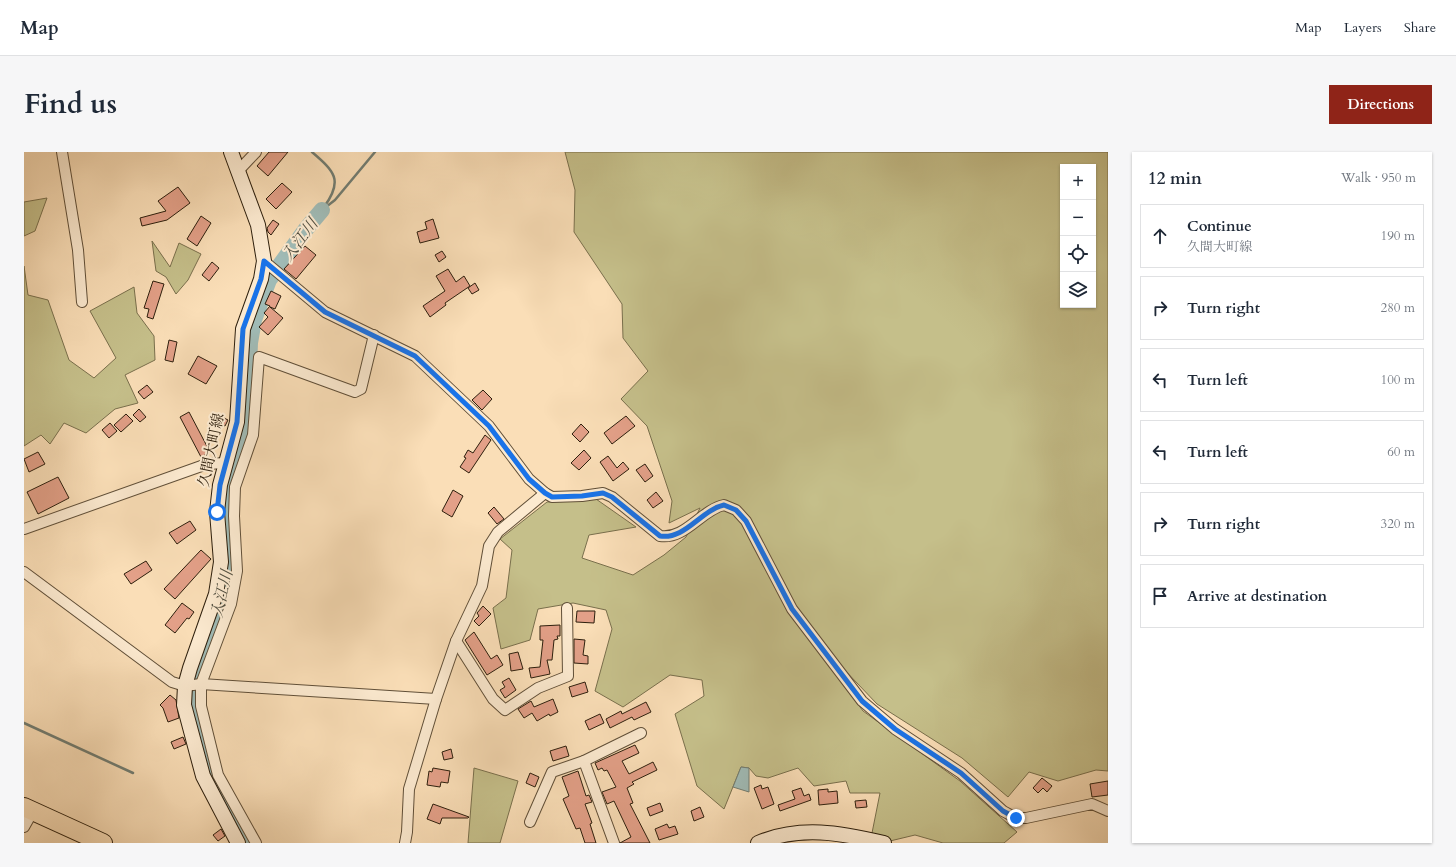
<!DOCTYPE html>
<html lang="en">
<head>
<meta charset="utf-8">
<style>
  :root { --surface:#fff; --page:#f6f6f7; --text:#1f2937; --muted:#747a83; --line:#e0e1e3; --accent:#8f2418 }
  body { margin:0; font-family:Cardo,"Noto Serif JP",serif; background:var(--page); color:var(--text) }
  .controls { position:absolute; right:12px; top:12px; display:grid; overflow:hidden; border-radius:0px; box-shadow:0 1px 3px #0004 }
  .controls button { width:36px; height:36px; display:grid; place-items:center; padding:0; border:0; border-bottom:1px solid var(--line); background:var(--surface); color:var(--text); font:20px sans-serif }
  .stop { position:absolute; width:12px; height:12px; margin:-9px; border:3px solid #1a73e8; border-radius:50%; background:#fff }
  .stop.end { background:#1a73e8; border-color:#fff; box-shadow:0 1px 4px #0008 }
  .list { margin:0; padding:0; list-style:none }
  h2 { display:flex; justify-content:space-between; align-items:center; height:52px; margin:0; padding:0 16px; font-size:17px }
  h2 small { font-size:13px; font-weight:400; color:var(--muted) }
  .list li { display:grid; grid-template-columns:26px 1fr auto; gap:12px; align-items:center; box-sizing:border-box; height:64px; margin:0 8px 8px; padding:0 8px; border:1px solid var(--line); border-radius:0px }
  .list b { display:block; font-size:15px; white-space:nowrap }
  .list p { margin:0; font-size:13px; white-space:nowrap; color:var(--muted) }
  .list em { font-size:13px; font-style:normal; color:var(--muted) }
  .icon { flex:none; width:22px; height:22px; fill:none; stroke:currentColor; stroke-width:2; stroke-linecap:round; stroke-linejoin:round }
  .map { position:relative; flex:none; width:1084px; height:691px; overflow:hidden; border-radius:0px }
  header { display:flex; align-items:center; gap:24px; box-sizing:border-box; height:56px; padding:0 20px; background:var(--surface); border-bottom:1px solid var(--line) }
  header strong { font-size:19px }
  nav { display:flex; gap:22px; margin-inline-start:auto; font-size:14px }
  .intro { display:flex; align-items:center; justify-content:space-between; box-sizing:border-box; height:96px; padding:0 24px }
  h1 { margin:0; font-size:28px }
  .button { padding:10px 18px; border-radius:0px; background:var(--accent); color:#fff; font-size:14px; font-weight:700 }
  main { display:flex; gap:24px; padding:0 24px }
  aside { flex:1; background:var(--surface); border-radius:0px; box-shadow:0 1px 3px #0004 }
  .map>svg:first-child { display:block }
  .green { fill:#c5bf8a; stroke:#796f4c; fill-rule:evenodd }
  .water { fill:#a0bbb6; stroke:#727d72 }
  .lines { fill:none; stroke-linecap:round; stroke-linejoin:round }
  .stream { stroke:#727d72; stroke-width:2.5 }
  .river { stroke:#a0bbb6; stroke-width:16 }
  .building { fill:#e3a088; stroke:#2d1f0d }
  .street-casing { stroke:#604f38; stroke-width:12 }
  .secondary-casing { stroke:#2d1f0d; stroke-width:16 }
  .highway-casing { stroke:#2d1f0d; stroke-width:20 }
  .street { stroke:#fcead0; stroke-width:10 }
  .secondary { stroke:#fcead0; stroke-width:14 }
  .highway { stroke:#fadeb7; stroke-width:18 }
  .route { stroke:#1a73e8; stroke-width:5 }
  .labels { text-anchor:middle; dominant-baseline:central; stroke-width:4; stroke-linejoin:round; paint-order:stroke }
  .street-label { font-size:15px; fill:#2d1f0d; stroke:#fcead0 }
  .water-label { font-size:16px; font-style:italic; fill:#504e40; stroke:#fcead0 }
</style>
</head>
<body>
<header>
<strong>Map</strong>
<nav><a>Map</a><a>Layers</a><a>Share</a></nav>
</header>
<div class="intro"><h1>Find us</h1><a class="button">Directions</a></div>
<main>
<div class="map">
<svg width="1084" height="691" viewBox="0 0 1084 691">
  <rect width="100%" height="100%" fill="#fadeb7"/>
  <filter id="stains"><feTurbulence type="fractalNoise" baseFrequency=".005" numOctaves="4"/><feColorMatrix values="0 0 0 0 .2 0 0 0 0 .09 0 0 0 0 .02 0 0 0 .5 -.17"/></filter>
  <radialGradient id="worn" r=".72"><stop offset=".6" stop-color="#630" stop-opacity="0"/><stop offset="1" stop-color="#630" stop-opacity=".3"/></radialGradient>
  <g class="green">
    <path d="M541 0H1084V619L1072 618 1034 629 1005 620 984 645 938 606 853 552 814 511 806 515 839 559 936 629 993 680 980 691H919L891 683 866 689 848 681 856 641H826L822 629 790 634 774 616 744 626 732 624 725 616 717 615 700 657 673 634 651 562 680 544 678 528 646 523 599 555 571 539 588 477 582 458 549 451 514 457 506 488 477 497 469 456 482 446 488 398 476 387 523 350 572 347 612 375 565 383 558 406 609 423 640 403 662 385 676 356 645 371 648 349 623 274 597 247 624 219 599 186 598 152 550 80 551 38ZM1039 15H1069V153H1039Z"/>
    <polygon points="23,46 11,79 0,84 0,50"/>
    <polygon points="128,89 146,115 155,91 177,102 164,128 152,142 142,125 132,119"/>
    <polygon points="0,114 4,143 24,148 45,208 70,226 92,206 66,159 110,135 113,161 130,184 131,208 101,223 114,251 91,257 62,281 40,271 26,292 17,283 0,294"/>
    <polygon points="450,616 494,629 476,691 444,691"/>
  </g>
  <polygon class="water" points="717,615 725,616 725,640 709,635"/>
  <g class="lines">
    <g class="stream">
      <path d="M288 0C310 19 320 28 300 55"/>
      <polyline points="298,58 311,48 351,0"/>
      <polyline points="0,571 109,621"/>
    </g>
    <polyline class="river" points="222,691 203,659 185,619 169,556 171,524 198,455 206,416 200,361 204,334 217,293 223,261 226,191 230,168 245,128 282,77 298,58"/>
  </g>
  <g class="building">
    <polygon points="245,0 264,0 244,24 233,14"/>
    <polygon points="258,31 268,40 252,57 242,47"/>
    <polygon points="154,35 166,51 143,68 118,74 116,66 142,59 134,49"/>
    <polygon points="177,64 187,71 173,94 163,87"/>
    <polygon points="409,67 415,86 396,91 393,80 403,77 401,70"/>
    <polygon points="249,68 255,72 247,83 244,80 243,76"/>
    <polygon points="281,94 292,103 272,127 260,117"/>
    <polygon points="418,99 422,105 415,110 411,103"/>
    <polygon points="188,110 195,116 185,129 178,123"/>
    <polygon points="424,117 432,130 440,124 446,134 421,151 422,153 406,165 399,154 421,139 412,124"/>
    <polygon points="129,129 140,132 129,167 123,165 125,157 120,156"/>
    <polygon points="451,131 455,138 448,142 444,136"/>
    <polygon points="247,139 257,144 251,157 246,155 259,166 244,183 235,175 244,165 240,161 246,154 241,152"/>
    <polygon points="145,188 153,190 149,210 141,208"/>
    <polygon points="174,204 193,214 182,232 164,222"/>
    <polygon points="123,233 129,240 120,247 114,240"/>
    <polygon points="459,238 468,247 458,258 448,248"/>
    <polygon points="115,257 122,265 116,270 109,263"/>
    <polygon points="165,260 186,300 177,305 156,265"/>
    <polygon points="102,262 109,269 97,280 90,273"/>
    <polygon points="192,262 204,268 201,274 189,269"/>
    <polygon points="602,264 611,274 588,292 580,281"/>
    <polygon points="86,271 93,279 85,286 78,278"/>
    <polygon points="557,272 565,280 556,290 548,282"/>
    <polygon points="461,283 467,288 445,321 436,315 442,306 440,305 444,298 449,301"/>
    <polygon points="560,298 567,306 555,318 547,311"/>
    <polygon points="14,300 21,312 5,320 0,307"/>
    <polygon points="584,304 593,316 599,310 605,317 589,329 576,310"/>
    <polygon points="621,312 629,324 621,330 612,318"/>
    <polygon points="34,325 45,346 14,362 3,340"/>
    <polygon points="429,338 439,344 428,365 418,359"/>
    <polygon points="632,340 639,349 629,356 623,348"/>
    <polygon points="470,355 480,367 473,372 464,361"/>
    <polygon points="166,369 172,378 153,392 145,381"/>
    <polygon points="177,398 187,407 151,447 140,437"/>
    <polygon points="122,409 128,418 107,432 100,422"/>
    <polygon points="158,451 170,460 165,467 163,466 151,481 141,473"/>
    <polygon points="459,454 467,462 455,474 450,469 455,464 453,461"/>
    <polygon points="553,459 571,459 570,471 552,470"/>
    <polygon points="536,473 536,484 533,484 534,487 530,488 528,508 523,508 526,522 507,526 505,516 516,515 519,488 516,488 516,474"/>
    <polygon points="450,480 467,507 473,503 479,513 463,523 441,488"/>
    <polygon points="550,487 561,488 559,503 564,504 564,512 550,511"/>
    <polygon points="494,500 499,517 487,519 485,502"/>
    <polygon points="485,526 492,538 481,546 476,538 481,535 478,530"/>
    <polygon points="561,530 564,540 548,545 545,535"/>
    <polygon points="146,543 152,548 155,566 144,570 139,556 136,553"/>
    <polygon points="529,547 534,560 526,564 525,562 513,569 508,561 500,566 494,557 507,549 510,555"/>
    <polygon points="622,550 627,560 610,568 608,565 586,576 582,567 597,559 598,562"/>
    <polygon points="576,562 580,571 565,578 561,569"/>
    <polygon points="159,585 162,592 150,597 147,590"/>
    <polygon points="611,593 615,601 598,609 605,622 629,610 633,618 608,630 610,632 603,636 609,651 606,652 626,691 596,691 607,685 590,649 583,652 578,640 592,635 583,618 580,619 578,616 574,618 571,611"/>
    <polygon points="542,594 545,604 529,609 526,599"/>
    <polygon points="427,597 429,606 420,608 418,600"/>
    <polygon points="409,616 426,619 424,631 417,630 416,635 403,633 405,619 408,620"/>
    <polygon points="554,619 562,644 565,643 568,650 561,652 568,671 566,672 572,691 561,691 556,676 552,677 539,647 545,644 538,625"/>
    <polygon points="506,621 515,625 511,635 502,631"/>
    <polygon points="1018,626 1028,634 1023,640 1019,636 1014,641 1009,636"/>
    <polygon points="1084,629 1084,643 1068,645 1066,632"/>
    <polygon points="737,633 738,637 744,635 750,652 738,657 730,636"/>
    <polygon points="777,636 780,644 785,642 787,648 756,659 754,653 771,647 768,639"/>
    <polygon points="804,637 804,640 813,639 814,651 795,653 794,638"/>
    <polygon points="842,648 843,655 832,656 831,649"/>
    <polygon points="636,651 639,659 626,664 623,656"/>
    <polygon points="409,652 445,665 444,666 418,666 416,672 403,667"/>
    <polygon points="676,655 680,665 670,669 667,659"/>
    <polygon points="643,672 645,676 651,674 654,682 635,688 631,677"/>
    <polygon points="197,677 201,684 194,689 189,683"/>
  </g>
  <g class="lines">
    <g class="street-casing">
      <g id="street">
        <polyline points="38,0 54,98 58,150"/>
        <polyline points="214,19 232,0"/>
        <path d="M240 109 301 160 391 204 465 274 505 327 521 341 528 345 558 344 579 341 588 345 636 384C661 388 677 358 700 353L712 358 722 369 768 457 838 549 871 577 937 621 979 659 992 666H1002L1068 652 1084 659"/>
        <polyline points="0,377 183,312 201,311"/>
        <polyline points="0,420 148,530 161,534 177,532 412,547"/>
        <polyline points="432,489 469,547 481,558 514,536 544,524 543,456"/>
        <polyline points="560,609 590,691"/>
        <polyline points="506,670 528,620 560,609 617,581"/>
        <polyline points="0,675 9,659"/>
        <polyline points="232,691 194,623 177,554 177,532 207,452 213,419 210,364 211,335 229,283 235,205 331,240 337,237 350,183"/>
        <polyline points="381,691 383,680 385,637 412,547 432,489 458,434 465,394 474,380 521,341"/>
      </g>
    </g>
    <g class="secondary-casing">
      <g id="secondary">
        <polyline points="207,0 234,73 240,109 237,127 219,177 213,270 196,333 193,360 197,410 192,442 166,516 161,534 160,553 179,624 214,691"/>
        <path d="M734 691C776 673 817 681 860 691"/>
      </g>
    </g>
    <g class="highway-casing">
      <polyline id="highway" points="0,655 79,691"/>
    </g>
    <use href="#street" class="street"/>
    <use href="#secondary" class="secondary"/>
    <use href="#highway" class="highway"/>
  </g>
  <g class="lines">
    <path class="route" d="M193 360 196 333 213 270 219 177 237 127 240 109 301 160 391 204 465 274 505 327 521 341 528 345 558 344 579 341 588 345 636 384C661 388 677 358 700 353L712 358 722 369 768 457 838 549 871 577 937 621 979 659 992 666"/>
  </g>
  <g class="labels">
    <g class="street-label">
      <text transform="translate(187 298) rotate(-78)">久間大町線</text>
    </g>
    <g class="water-label">
      <text transform="translate(276 88) rotate(-53)">入江川</text>
      <text transform="translate(198 442) rotate(-77)">入江川</text>
    </g>
  </g>
  <rect width="100%" height="100%" filter="url(#stains)"/>
  <rect width="100%" height="100%" fill="url(#worn)"/>
</svg>
<div class="controls">
<button>+</button>
<button>−</button>
<button><svg class="icon" aria-label="locate" viewBox="0 0 24 24"><circle cx="12" cy="12" r="6"/><path d="M12 2v4M12 18v4M2 12h4M18 12h4"/></svg></button>
<button><svg class="icon" aria-label="layers" viewBox="0 0 24 24"><path d="M12 4l9 5-9 5-9-5zM3 14l9 5 9-5"/></svg></button>
</div>
<div class="stop" style="left:193px;top:360px"></div>
<div class="stop end" style="left:992px;top:666px"></div>
</div>
<aside>
<h2>12 min<small>Walk · 950 m</small></h2>
<ul class="list">
<li><svg class="icon" aria-label="ahead" viewBox="0 0 24 24"><path d="M12 20V5M6 11l6-6 6 6"/></svg><div><b>Continue</b><p>久間大町線</p></div><em>190 m</em></li>
<li><svg class="icon" aria-label="right" viewBox="0 0 24 24"><path d="M7 20v-9h11M14 6l5 5-5 5"/></svg><div><b>Turn right</b></div><em>280 m</em></li>
<li><svg class="icon" aria-label="left" viewBox="0 0 24 24"><path d="M17 20v-9H6M10 6l-5 5 5 5"/></svg><div><b>Turn left</b></div><em>100 m</em></li>
<li><svg class="icon" aria-label="left" viewBox="0 0 24 24"><path d="M17 20v-9H6M10 6l-5 5 5 5"/></svg><div><b>Turn left</b></div><em>60 m</em></li>
<li><svg class="icon" aria-label="right" viewBox="0 0 24 24"><path d="M7 20v-9h11M14 6l5 5-5 5"/></svg><div><b>Turn right</b></div><em>320 m</em></li>
<li><svg class="icon" aria-label="arrive" viewBox="0 0 24 24"><path d="M6 21V4h12l-3 4 3 4H6"/></svg><div><b>Arrive at destination</b></div></li>
</ul>
</aside>
</main>
</body>
</html>
